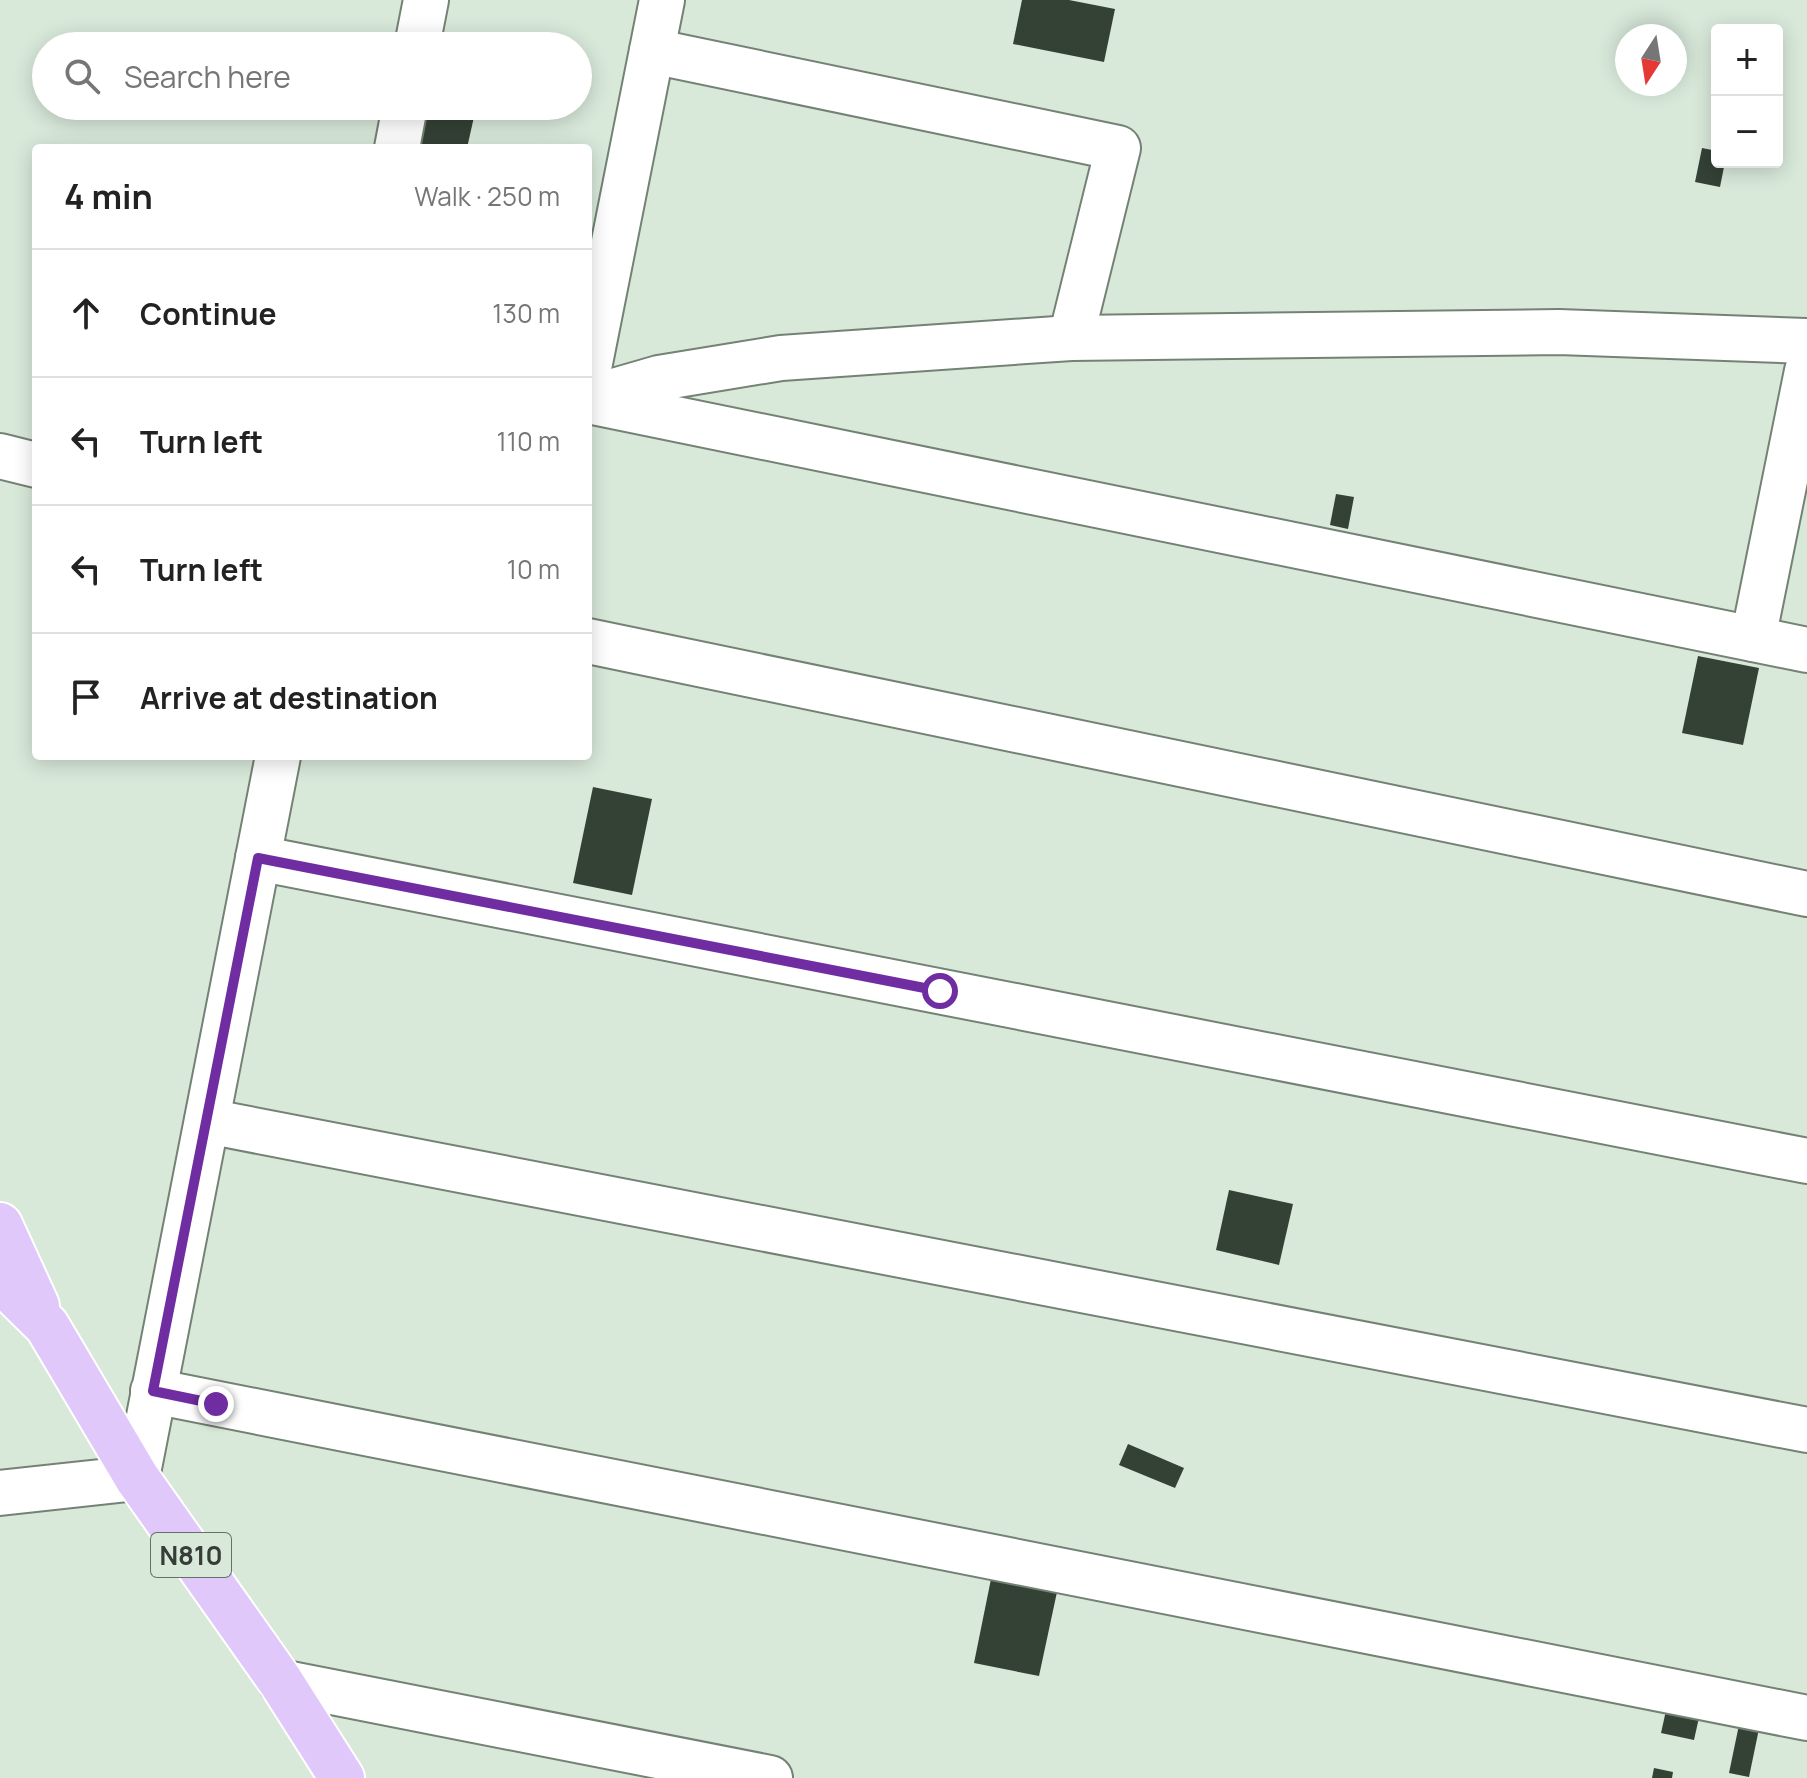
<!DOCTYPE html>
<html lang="en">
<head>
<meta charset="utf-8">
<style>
  :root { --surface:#fff; --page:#f2f2f2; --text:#222; --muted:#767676; --line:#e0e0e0 }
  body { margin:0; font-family:Manrope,sans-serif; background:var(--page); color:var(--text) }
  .controls { position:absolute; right:24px; top:24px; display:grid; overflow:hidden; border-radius:8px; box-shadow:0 4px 20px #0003 }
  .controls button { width:72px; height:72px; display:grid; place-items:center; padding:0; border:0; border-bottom:2px solid var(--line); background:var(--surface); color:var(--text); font:40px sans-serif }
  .compass { position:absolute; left:1615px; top:24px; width:72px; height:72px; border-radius:50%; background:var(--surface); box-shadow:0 4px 20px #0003; rotate:192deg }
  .stop { position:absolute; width:24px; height:24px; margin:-18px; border:6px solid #702da1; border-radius:50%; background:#fff }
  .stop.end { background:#702da1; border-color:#fff; box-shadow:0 2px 8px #0008 }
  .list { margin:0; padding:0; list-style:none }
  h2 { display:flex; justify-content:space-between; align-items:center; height:104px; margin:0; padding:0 32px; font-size:34px }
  h2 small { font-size:26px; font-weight:400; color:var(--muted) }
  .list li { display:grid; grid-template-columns:52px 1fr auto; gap:24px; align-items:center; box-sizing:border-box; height:128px; padding:0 32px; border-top:2px solid var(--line) }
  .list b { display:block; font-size:30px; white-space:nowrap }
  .list em { font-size:26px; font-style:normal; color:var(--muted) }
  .icon { flex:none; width:44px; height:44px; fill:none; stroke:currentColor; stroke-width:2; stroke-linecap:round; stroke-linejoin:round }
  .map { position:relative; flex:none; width:1807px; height:1778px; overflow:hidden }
  .search { position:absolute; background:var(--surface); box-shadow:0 4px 20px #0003; left:32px; top:32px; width:560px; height:88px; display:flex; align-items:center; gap:20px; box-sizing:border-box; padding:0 28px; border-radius:44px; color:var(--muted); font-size:30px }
  .panel { position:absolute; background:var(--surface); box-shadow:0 4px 20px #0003; left:32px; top:144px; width:560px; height:616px; border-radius:8px }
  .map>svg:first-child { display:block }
  .building { fill:#344135 }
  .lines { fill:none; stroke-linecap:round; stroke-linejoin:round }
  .minor-casing { stroke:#748275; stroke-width:48 }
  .highway-casing { stroke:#fff; stroke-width:48 }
  .minor { stroke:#fff; stroke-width:44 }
  .highway { stroke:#e1c8fb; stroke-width:44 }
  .route { stroke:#702da1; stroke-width:10 }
  .labels { text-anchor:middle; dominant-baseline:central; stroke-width:8; stroke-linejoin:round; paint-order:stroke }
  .shield { fill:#d8e9da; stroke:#677067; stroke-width:2 }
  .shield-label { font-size:26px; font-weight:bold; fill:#363c36 }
</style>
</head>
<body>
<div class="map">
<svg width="1807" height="1778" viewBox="0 0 1807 1778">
  <rect width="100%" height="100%" fill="#d8e9da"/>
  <g class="building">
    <polygon points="1022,0 1069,0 1115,9 1104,62 1013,44"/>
    <polygon points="396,106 476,108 467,148 398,148"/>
    <polygon points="1702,148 1717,151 1717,162 1725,162 1720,187 1695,182"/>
    <polygon points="1336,494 1354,497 1348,529 1330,525"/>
    <polygon points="1698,656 1759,668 1743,745 1682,733"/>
    <polygon points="593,787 652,799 632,895 573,883"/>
    <polygon points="1229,1190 1293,1204 1279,1265 1216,1250"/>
    <polygon points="1128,1444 1184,1468 1175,1488 1119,1465"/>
    <polygon points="991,1579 1057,1592 1039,1676 974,1663"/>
    <polygon points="1667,1706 1700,1713 1694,1740 1661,1733"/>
    <polygon points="1740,1720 1760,1724 1749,1777 1729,1773"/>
    <polygon points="1654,1768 1673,1772 1672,1778 1652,1778"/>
  </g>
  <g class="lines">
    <g class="minor-casing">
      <g id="minor">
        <polyline points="417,46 426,0"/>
        <polyline points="652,51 1118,148 1071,338"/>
        <polyline points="397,148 405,106"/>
        <polyline points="588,373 662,0"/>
        <polyline points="590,398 659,378 781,358 1071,338 1559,332 1807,341"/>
        <polyline points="588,401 1807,650"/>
        <polyline points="0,456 36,465"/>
        <polyline points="1753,639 1807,371"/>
        <polyline points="588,641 1807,894"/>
        <polyline points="258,858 1807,1161"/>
        <polyline points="207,1121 1807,1430"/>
        <polyline points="153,1391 1807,1718"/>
        <polyline points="0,1493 137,1478 278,756"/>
        <polyline points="281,1682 770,1778"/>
      </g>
    </g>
    <g class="highway-casing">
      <g id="highway">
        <polyline points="0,1225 37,1306"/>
        <polyline points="0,1280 47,1326 137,1478 281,1682 342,1778"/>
      </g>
    </g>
    <use href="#minor" class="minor"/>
    <use href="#highway" class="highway"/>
  </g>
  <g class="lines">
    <polyline class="route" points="216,1404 153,1391 258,858 940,991"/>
  </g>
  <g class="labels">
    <rect class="shield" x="151" y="1533" width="80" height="44" rx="6"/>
    <g class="shield-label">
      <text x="191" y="1555">N810</text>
    </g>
  </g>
</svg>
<div class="controls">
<button>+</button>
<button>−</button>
</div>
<svg class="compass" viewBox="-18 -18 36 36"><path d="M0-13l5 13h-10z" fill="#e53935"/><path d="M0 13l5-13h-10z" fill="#767676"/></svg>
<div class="stop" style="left:940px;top:991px"></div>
<div class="stop end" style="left:216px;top:1404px"></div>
<div class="search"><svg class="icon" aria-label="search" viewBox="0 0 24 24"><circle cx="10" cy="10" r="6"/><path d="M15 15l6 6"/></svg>Search here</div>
<section class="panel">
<h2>4 min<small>Walk · 250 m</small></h2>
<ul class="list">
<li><svg class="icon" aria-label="ahead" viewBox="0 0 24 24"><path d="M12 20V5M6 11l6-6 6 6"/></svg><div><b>Continue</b></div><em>130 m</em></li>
<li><svg class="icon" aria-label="left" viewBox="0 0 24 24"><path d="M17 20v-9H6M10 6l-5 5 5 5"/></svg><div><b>Turn left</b></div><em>110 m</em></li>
<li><svg class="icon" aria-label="left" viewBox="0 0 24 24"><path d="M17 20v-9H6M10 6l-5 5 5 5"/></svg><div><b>Turn left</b></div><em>10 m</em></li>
<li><svg class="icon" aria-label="arrive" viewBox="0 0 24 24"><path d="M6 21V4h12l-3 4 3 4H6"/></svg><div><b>Arrive at destination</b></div></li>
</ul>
</section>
</div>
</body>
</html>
